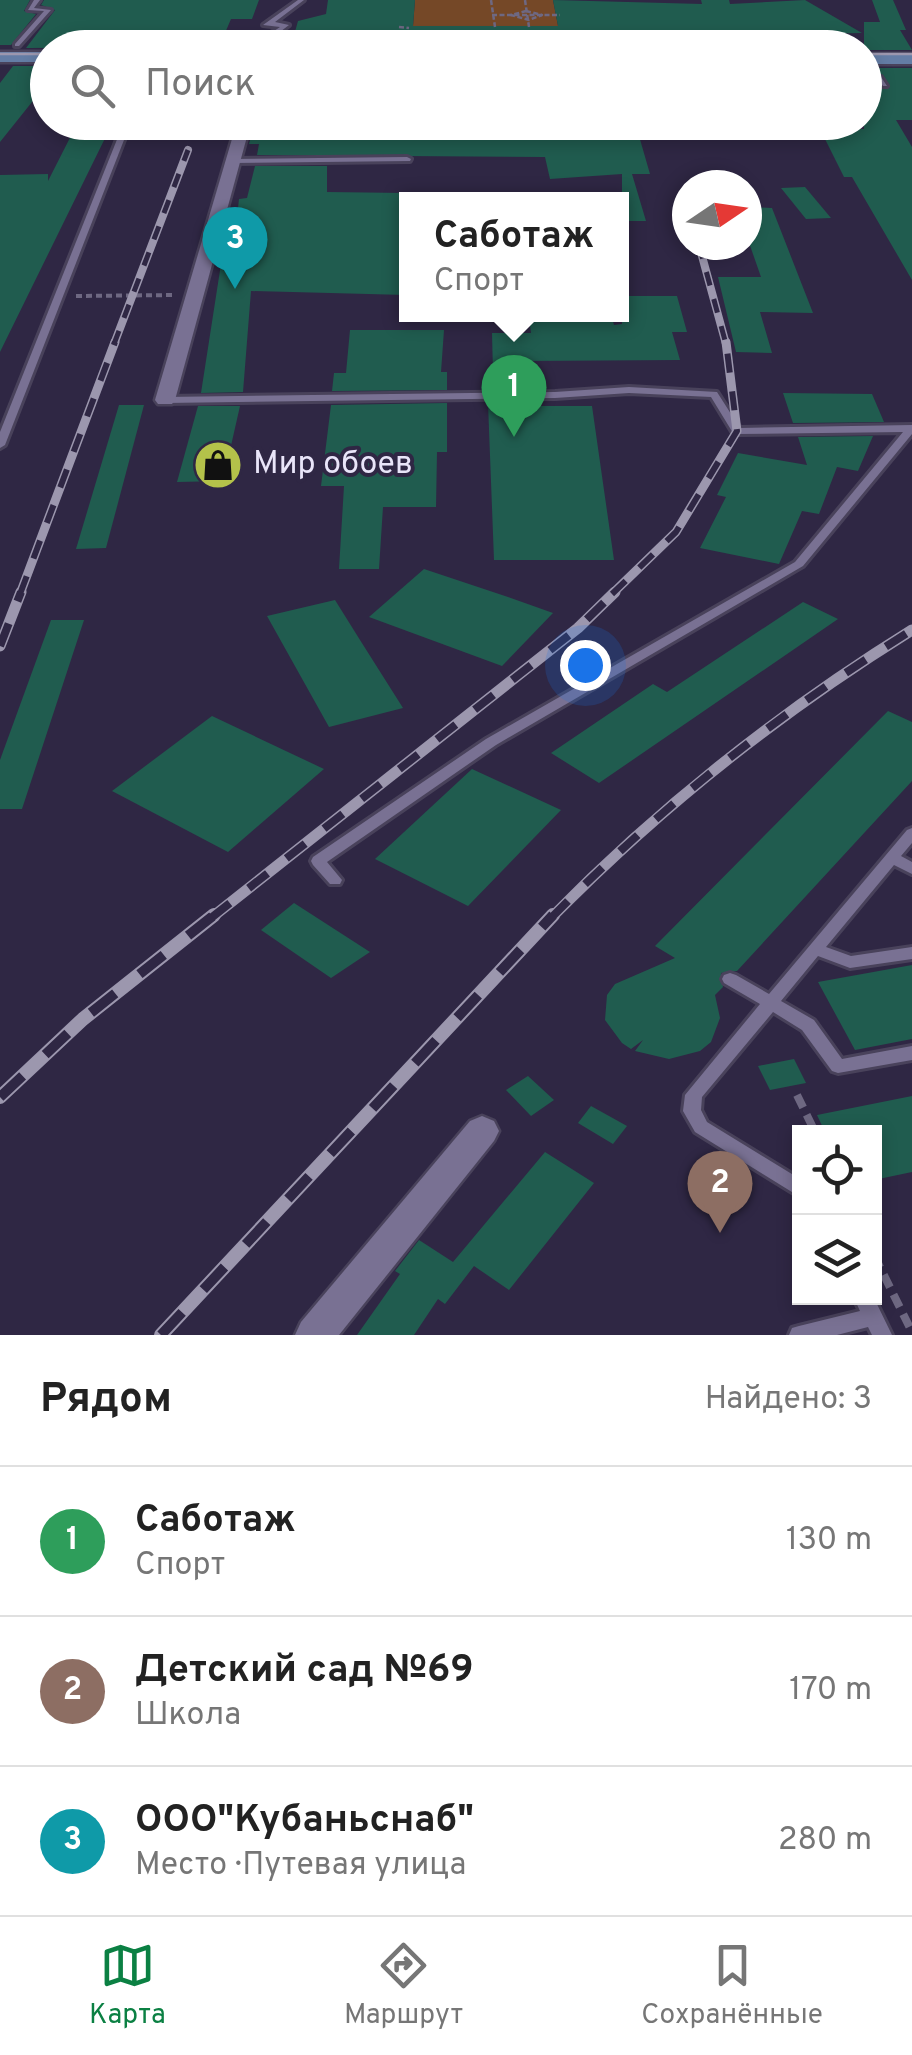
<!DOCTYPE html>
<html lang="ru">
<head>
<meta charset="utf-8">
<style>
  :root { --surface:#fff; --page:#f2f2f2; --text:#222; --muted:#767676; --line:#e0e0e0; --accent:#0b8043 }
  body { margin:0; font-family:Overpass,sans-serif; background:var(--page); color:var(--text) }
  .controls { position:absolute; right:30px; bottom:30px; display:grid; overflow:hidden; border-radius:0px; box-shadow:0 5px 15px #0003 }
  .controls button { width:90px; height:90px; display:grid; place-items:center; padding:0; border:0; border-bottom:2px solid var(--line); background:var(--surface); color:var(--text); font:50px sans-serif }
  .compass { position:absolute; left:672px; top:170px; width:90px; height:90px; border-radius:50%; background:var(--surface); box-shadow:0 5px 15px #0003; rotate:77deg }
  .you { position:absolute; left:585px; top:665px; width:35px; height:35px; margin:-25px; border:8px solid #fff; border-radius:50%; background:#1a73e8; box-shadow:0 0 0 15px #1a73e833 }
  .badge { display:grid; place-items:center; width:65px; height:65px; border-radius:50%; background:var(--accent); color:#fff; font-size:32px; font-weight:700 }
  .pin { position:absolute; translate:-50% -82px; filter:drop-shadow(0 2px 5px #0008) }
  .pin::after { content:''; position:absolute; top:52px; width:35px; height:30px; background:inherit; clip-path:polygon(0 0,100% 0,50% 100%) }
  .popup { position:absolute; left:399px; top:192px; width:230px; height:130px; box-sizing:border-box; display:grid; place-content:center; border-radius:0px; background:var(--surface); filter:drop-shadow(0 2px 8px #0005); font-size:32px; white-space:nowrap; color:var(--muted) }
  .popup b { font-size:38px; color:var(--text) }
  .popup::after { content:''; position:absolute; left:50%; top:100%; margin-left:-20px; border:20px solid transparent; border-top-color:var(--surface) }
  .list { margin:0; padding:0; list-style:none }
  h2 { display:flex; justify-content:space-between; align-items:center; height:130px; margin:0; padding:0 40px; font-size:42px }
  h2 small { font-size:32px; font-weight:400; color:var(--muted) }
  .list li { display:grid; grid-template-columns:65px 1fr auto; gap:30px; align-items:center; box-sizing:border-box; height:150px; padding:0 40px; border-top:2px solid var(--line) }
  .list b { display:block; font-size:38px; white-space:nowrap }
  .list p { margin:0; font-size:32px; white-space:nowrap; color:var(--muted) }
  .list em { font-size:32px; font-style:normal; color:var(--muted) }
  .icon { flex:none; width:55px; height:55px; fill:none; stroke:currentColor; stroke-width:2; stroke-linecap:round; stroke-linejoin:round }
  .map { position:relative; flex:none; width:912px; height:1335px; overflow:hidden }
  .search { position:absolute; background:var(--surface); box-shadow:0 5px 15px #0003; left:30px; right:30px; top:30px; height:110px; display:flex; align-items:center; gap:25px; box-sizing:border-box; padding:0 35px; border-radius:55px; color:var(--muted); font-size:38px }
  .sheet { height:580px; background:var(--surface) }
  nav { display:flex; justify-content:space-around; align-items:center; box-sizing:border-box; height:140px; border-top:2px solid var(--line); background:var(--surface); font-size:28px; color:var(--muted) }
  nav a { display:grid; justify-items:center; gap:5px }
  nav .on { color:var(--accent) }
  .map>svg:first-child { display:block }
  .green { fill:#754827 }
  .building { fill:#205c4f }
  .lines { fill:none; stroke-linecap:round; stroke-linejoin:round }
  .lane-casing { stroke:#49425b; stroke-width:6 }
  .street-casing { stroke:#49425b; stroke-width:5 }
  .secondary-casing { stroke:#49425b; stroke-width:5 }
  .path-far2 { stroke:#6e6882; stroke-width:2.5; stroke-dasharray:5 2.5; stroke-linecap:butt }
  .path-far1 { stroke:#6e6882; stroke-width:4; stroke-dasharray:6 4; stroke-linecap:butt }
  .path { stroke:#6e6882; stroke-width:8; stroke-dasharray:14 8; stroke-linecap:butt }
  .lane { fill:#797193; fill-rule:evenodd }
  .street { fill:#797193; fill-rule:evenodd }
  .secondary { fill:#647da5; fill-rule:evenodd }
  .tram { stroke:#9c97ae; stroke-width:2.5 }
  .rail-far3-casing { stroke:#9c97ae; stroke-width:8 }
  .rail-far2-casing { stroke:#9c97ae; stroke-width:9 }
  .rail-far1-casing { stroke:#9c97ae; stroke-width:11 }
  .rail-casing { stroke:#9c97ae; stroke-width:14 }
  .rail-far3 { stroke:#2f2744; stroke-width:5; stroke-dasharray:14; stroke-linecap:butt }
  .rail-far2 { stroke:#2f2744; stroke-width:6; stroke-dasharray:19; stroke-linecap:butt }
  .rail-far1 { stroke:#2f2744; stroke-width:8; stroke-dasharray:24; stroke-linecap:butt }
  .rail { stroke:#2f2744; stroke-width:10; stroke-dasharray:31; stroke-linecap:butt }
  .labels { text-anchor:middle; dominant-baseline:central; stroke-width:8; stroke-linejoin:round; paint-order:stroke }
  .poi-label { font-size:32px; fill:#e9e5f9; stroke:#2f2744; text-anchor:start }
</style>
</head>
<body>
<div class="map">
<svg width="912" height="1335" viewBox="0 0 912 1335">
  <rect width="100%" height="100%" fill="#2f2744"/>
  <polygon class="green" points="415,0 553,0 558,26 413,26"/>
  <g class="building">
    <polygon points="0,0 30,0 24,11 36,14 11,45 0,45"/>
    <polygon points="44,0 259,0 252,19 231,19 219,47 26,48 55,10 41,5"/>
    <polygon points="328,0 415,0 413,26 558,26 553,0 702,4 701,0 729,0 730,4 805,0 862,33 807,34 815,45 732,45 726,33 602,34 605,45 543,48 291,46 298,21 326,14"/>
    <polygon points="872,0 893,0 906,30 900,30 912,50 864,50 864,22 880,22"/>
    <polygon points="13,66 48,66 48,92 40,92 0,142 0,83"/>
    <polygon points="864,68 912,68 912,120 896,120 912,147 912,280 852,177 844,177 820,129 864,129"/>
    <polygon points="78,122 113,122 0,352 0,175 48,174 48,181"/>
    <polygon points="255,122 410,122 410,131 508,131 507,122 635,122 650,174 632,174 646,221 622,221 622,174 550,179 545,157 257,155 259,144 249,144"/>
    <polygon points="255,166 327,166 327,192 406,193 406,295 251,291 243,392 201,393 223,251 233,251 239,199 247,198"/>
    <polygon points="805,187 831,218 806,219 781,188"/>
    <polygon points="747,207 772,208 813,313 760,312 772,353 736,352 718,277 761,277 747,237"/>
    <polygon points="622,296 677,296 687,332 672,332 680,360 521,361 523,389 488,389 487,373 493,373 492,333 531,333 529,318 612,318 614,325 622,324"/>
    <polygon points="350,330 444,330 441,372 447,372 447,390 332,391 334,373 346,373"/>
    <polygon points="783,393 872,394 884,422 793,423"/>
    <polygon points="524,402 524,406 592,406 614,560 494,560 488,403"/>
    <polygon points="447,403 447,452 437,452 436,507 383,507 379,569 339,569 344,486 321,486 331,405"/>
    <polygon points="119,405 144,405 106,548 76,549"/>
    <polygon points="198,406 240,406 223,481 177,482"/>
    <polygon points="873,436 858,471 837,467 819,514 802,511 779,564 700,548 726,497 717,495 738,453 807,465 798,437"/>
    <polygon points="424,569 508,597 553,613 502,666 369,617"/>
    <polygon points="335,600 360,640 403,708 329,727 267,616"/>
    <polygon points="803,602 838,619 599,783 551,753 653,684 667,692"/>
    <polygon points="51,620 84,620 22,809 0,809 0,760"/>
    <polygon points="888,711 912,722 912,781 737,971 721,973 723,987 715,995 720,1018 711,1042 700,1051 669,1059 635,1051 643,1040 631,1049 622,1043 605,1020 607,995 615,984 675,958 655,946"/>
    <polygon points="212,716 324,769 228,852 112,791"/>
    <polygon points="472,769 561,810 468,906 375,859"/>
    <polygon points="294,903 370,952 331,978 261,930"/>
    <polygon points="912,965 912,1039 855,1050 818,982"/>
    <polygon points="794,1059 806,1083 770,1090 758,1066"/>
    <polygon points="528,1076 554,1100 531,1116 506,1090"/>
    <polygon points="912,1096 912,1172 874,1180 874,1132 825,1132 817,1115"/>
    <polygon points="591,1106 627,1126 613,1144 578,1123"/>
    <polygon points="545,1152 594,1183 509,1290 474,1266 445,1304 438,1299 414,1335 357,1335 400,1274 395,1271 419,1240 453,1262"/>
  </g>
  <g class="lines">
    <g class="lane-casing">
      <g id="lane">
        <polygon points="34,0 40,0 34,8 51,10 19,46 15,46 15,44 44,11 28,10"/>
        <polygon points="298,0 304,0 275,22 289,25 276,35 271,48 265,48 271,33 280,27 263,25"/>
        <polygon points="877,77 881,77 887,86 883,86"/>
        <polygon points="67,122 73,122 73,123 70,125"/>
        <polygon points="124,122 131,122 5,445 0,448 0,432"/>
        <polygon points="407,157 411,159 410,161 233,163 229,161 233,159"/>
        <polygon points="629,387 717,392 740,428 912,425 912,434 803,566 496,745 327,862 342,880 340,884 330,884 313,865 311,861 313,857 486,739 795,562 903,432 737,434 733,433 711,397 629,393 555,398 165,403 160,400 165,397 555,392"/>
        <polygon points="912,828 912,843 901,856 912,862 912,874 894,865 826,947 851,956 912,947 912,959 850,968 818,956 781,1001 814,1020 842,1059 912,1046 912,1060 838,1073 832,1071 802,1030 773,1012 702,1097 701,1110 707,1122 800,1179 800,1197 695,1132 683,1111 685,1095 760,1004 724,983 722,979 724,975 730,973 736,975 769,994 907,830"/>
        <polygon points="854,1298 874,1298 892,1335 872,1335 868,1327 837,1335 789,1335 792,1328 799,1326 860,1311"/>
      </g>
    </g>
    <g class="street-casing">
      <g id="street">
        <polygon points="237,122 251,122 175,400 172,404 158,404 155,400"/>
        <polygon points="482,1116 494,1121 499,1131 494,1141 339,1335 295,1335 301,1322 470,1121"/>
      </g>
    </g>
    <g class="secondary-casing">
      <g id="secondary">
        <rect x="0" y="52" width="48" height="10"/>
        <rect x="864" y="54" width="48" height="10"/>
      </g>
    </g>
    <g class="path-far2">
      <polyline points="491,0 495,27"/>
      <polyline points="525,0 529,27"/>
      <polygon points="526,11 542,15 529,20 511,15"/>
      <polyline points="492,15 560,15"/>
      <polyline points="399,27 409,28"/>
      <polyline points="294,44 594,42 595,46"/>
      <polyline points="243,48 246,41"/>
    </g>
    <polyline class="path-far1" points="76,296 175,295"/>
    <g class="path">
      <polyline points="797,1095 815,1132"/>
      <polyline points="874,1255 912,1332"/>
    </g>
    <use href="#lane" class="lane"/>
    <use href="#street" class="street"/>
    <use href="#secondary" class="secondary"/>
    <g class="tram">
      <polyline points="0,54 48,54"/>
      <polyline points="864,54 912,54"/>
    </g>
    <g class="rail-far3-casing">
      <g id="rail-far3">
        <polyline points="699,245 726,344"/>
        <polyline points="114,344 188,150"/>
      </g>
    </g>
    <g class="rail-far2-casing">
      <g id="rail-far2">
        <polyline points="20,594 115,342"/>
        <polyline points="612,594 676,532 737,431 726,342"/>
      </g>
    </g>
    <g class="rail-far1-casing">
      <g id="rail-far1">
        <polyline points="0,646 21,592"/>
        <polyline points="211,918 578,628 615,592"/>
        <path d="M551 918C660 807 780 712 912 630"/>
      </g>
    </g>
    <g class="rail-casing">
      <g id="rail">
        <polyline points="0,1097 83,1019 214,915"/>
        <polyline points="161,1335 553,915"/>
      </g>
    </g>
    <use href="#rail-far3" class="rail-far3"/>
    <use href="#rail-far2" class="rail-far2"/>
    <use href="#rail-far1" class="rail-far1"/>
    <use href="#rail" class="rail"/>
  </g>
  <defs>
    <g id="shop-disc" transform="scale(2.5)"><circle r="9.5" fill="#b4c24a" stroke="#2f2744"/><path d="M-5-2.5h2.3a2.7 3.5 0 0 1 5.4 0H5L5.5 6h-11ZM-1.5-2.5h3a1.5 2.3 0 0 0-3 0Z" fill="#111"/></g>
  </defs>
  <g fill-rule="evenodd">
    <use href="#shop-disc" x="218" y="465"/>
  </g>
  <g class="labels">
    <g class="poi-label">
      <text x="253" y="465">Мир обоев</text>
    </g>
  </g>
</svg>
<div class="controls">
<button><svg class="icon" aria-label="locate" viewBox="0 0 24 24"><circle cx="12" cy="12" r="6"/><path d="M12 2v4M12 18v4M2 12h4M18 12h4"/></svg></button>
<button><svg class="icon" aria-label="layers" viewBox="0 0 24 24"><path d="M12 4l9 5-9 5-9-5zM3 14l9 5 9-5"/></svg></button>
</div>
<svg class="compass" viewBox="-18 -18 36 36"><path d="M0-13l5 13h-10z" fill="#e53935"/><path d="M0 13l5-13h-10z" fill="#767676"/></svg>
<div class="you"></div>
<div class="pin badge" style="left:514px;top:437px;background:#2e9e5b">1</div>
<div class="popup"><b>Саботаж</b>Спорт</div>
<div class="pin badge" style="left:720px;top:1233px;background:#8d6e63">2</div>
<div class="pin badge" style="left:235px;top:289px;background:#0f9aa8">3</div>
<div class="search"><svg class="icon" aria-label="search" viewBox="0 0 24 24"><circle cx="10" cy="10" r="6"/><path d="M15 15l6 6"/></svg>Поиск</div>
</div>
<section class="sheet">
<h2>Рядом<small>Найдено: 3</small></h2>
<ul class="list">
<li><span class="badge" style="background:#2e9e5b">1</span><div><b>Саботаж</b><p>Спорт</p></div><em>130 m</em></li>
<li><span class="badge" style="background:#8d6e63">2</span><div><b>Детский сад №69</b><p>Школа</p></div><em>170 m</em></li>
<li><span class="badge" style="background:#0f9aa8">3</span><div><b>ООО&quot;Кубаньснаб&quot;</b><p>Место · Путевая улица</p></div><em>280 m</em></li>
</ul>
</section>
<nav>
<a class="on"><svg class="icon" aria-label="map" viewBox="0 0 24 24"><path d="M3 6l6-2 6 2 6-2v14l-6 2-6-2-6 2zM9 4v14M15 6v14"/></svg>Карта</a>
<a><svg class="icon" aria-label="directions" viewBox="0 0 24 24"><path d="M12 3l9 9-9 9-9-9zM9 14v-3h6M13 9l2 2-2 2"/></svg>Маршрут</a>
<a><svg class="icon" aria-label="saved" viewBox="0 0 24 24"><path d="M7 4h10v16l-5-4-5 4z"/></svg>Сохранённые</a>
</nav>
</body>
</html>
